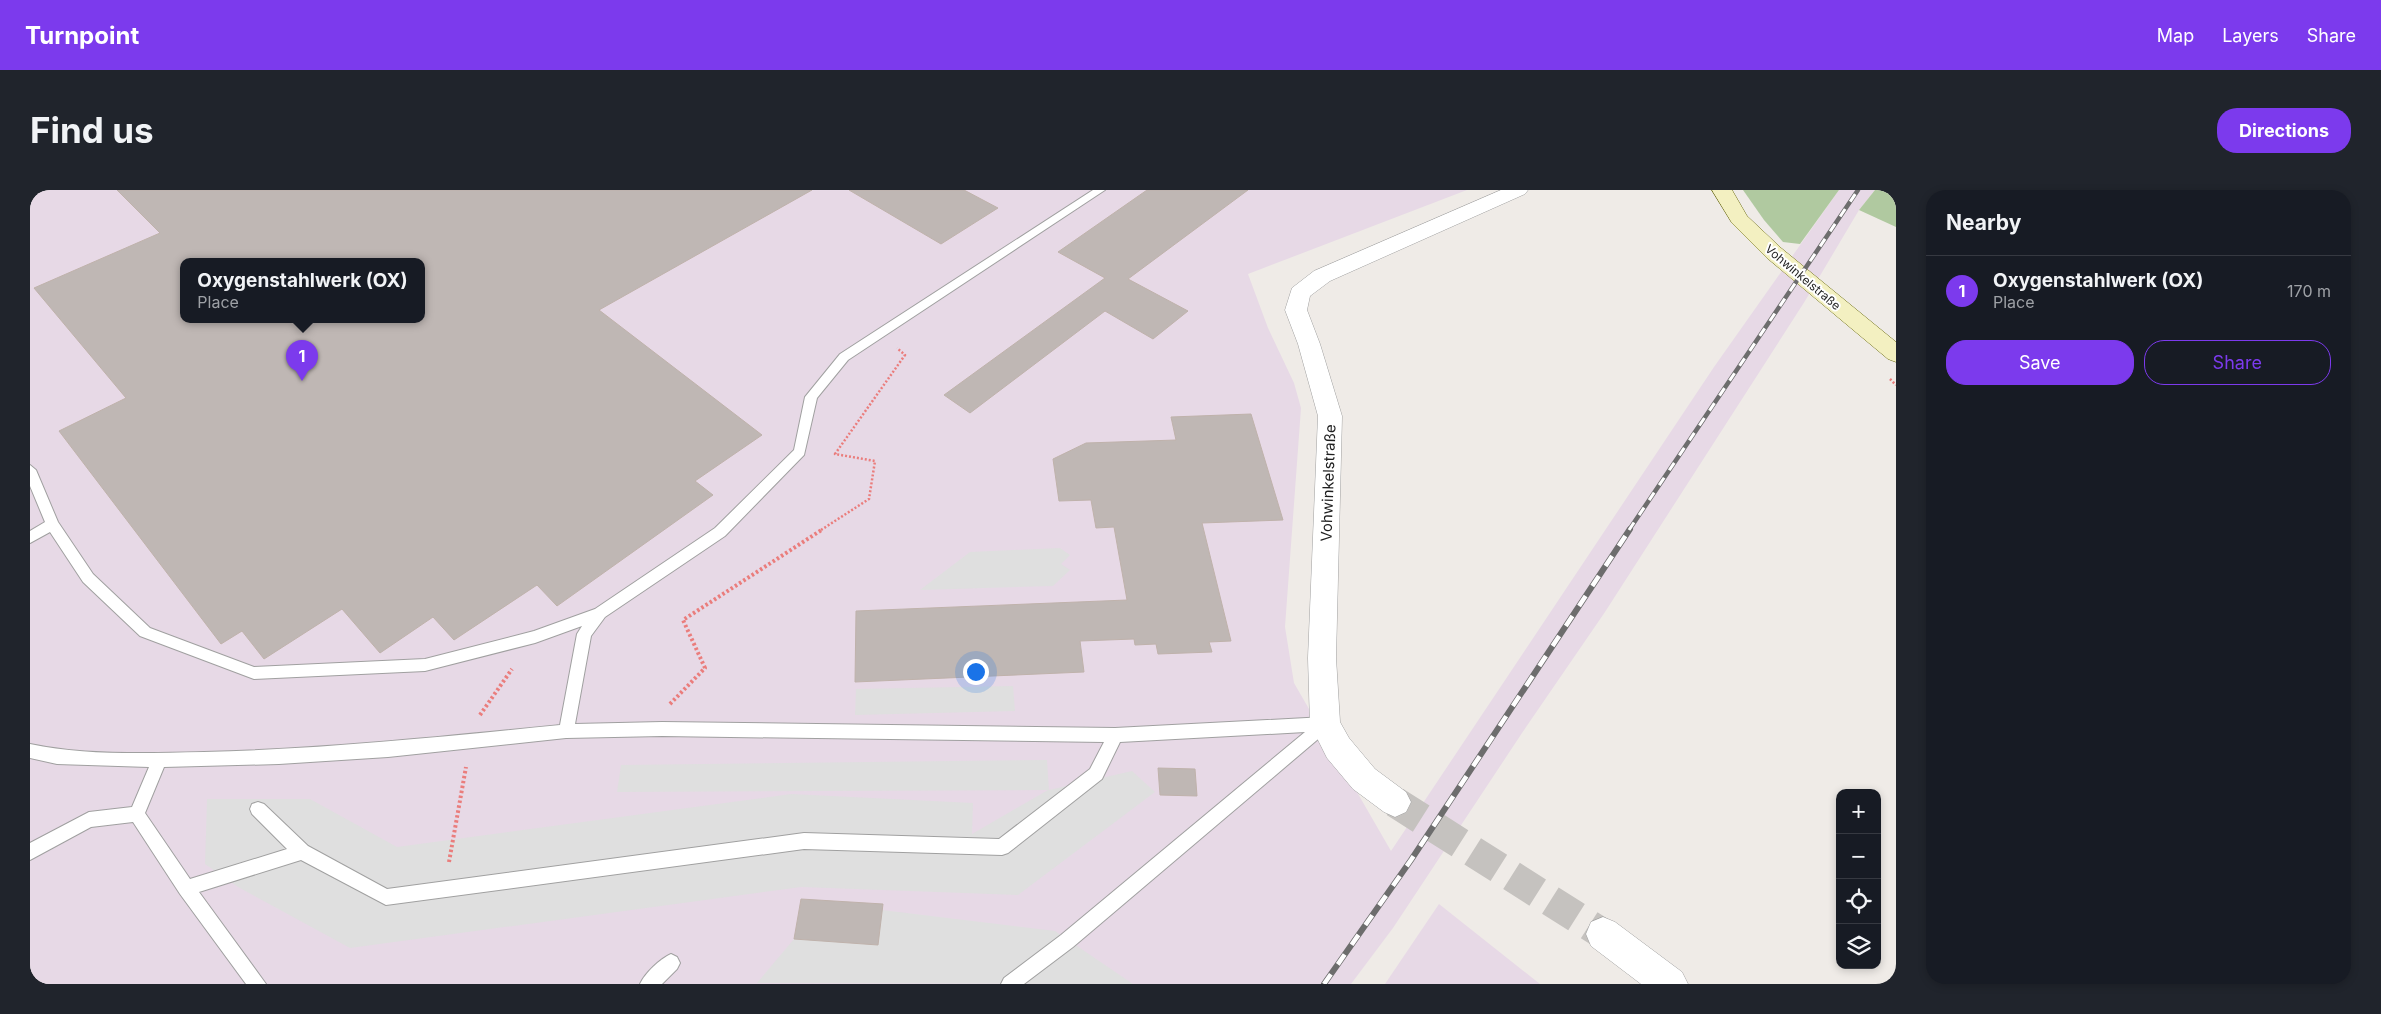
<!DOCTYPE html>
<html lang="en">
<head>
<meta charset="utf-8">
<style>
  :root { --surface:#171b24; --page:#20242c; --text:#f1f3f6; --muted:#9ea1a6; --line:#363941; --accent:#7c3aed }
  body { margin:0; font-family:Inter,sans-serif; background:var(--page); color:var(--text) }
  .controls { position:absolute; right:15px; bottom:15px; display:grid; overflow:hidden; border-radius:10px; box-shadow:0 2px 8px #0003 }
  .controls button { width:45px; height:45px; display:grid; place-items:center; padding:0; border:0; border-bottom:1px solid var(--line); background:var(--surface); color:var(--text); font:25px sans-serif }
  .you { position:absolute; left:945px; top:481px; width:18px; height:18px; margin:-12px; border:4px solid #fff; border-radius:50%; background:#1a73e8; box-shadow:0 0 0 8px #1a73e833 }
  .badge { display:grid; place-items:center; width:32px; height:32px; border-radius:50%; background:var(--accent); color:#fff; font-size:16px; font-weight:700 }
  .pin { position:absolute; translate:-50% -41px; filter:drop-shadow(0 1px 2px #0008) }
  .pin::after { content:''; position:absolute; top:26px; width:18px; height:15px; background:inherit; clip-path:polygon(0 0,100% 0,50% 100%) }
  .popup { position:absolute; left:150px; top:68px; width:245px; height:65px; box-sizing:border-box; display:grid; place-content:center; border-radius:10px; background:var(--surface); filter:drop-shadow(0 1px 4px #0005); font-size:16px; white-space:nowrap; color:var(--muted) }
  .popup b { font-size:19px; color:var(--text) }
  .popup::after { content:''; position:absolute; left:50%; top:100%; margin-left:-10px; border:10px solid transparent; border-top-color:var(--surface) }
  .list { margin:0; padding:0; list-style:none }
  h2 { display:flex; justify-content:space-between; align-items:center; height:65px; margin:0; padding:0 20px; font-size:21px }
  h2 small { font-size:16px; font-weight:400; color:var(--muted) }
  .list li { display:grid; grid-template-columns:32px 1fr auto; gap:15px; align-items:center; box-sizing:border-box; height:70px; padding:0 20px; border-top:1px solid var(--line) }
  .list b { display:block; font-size:19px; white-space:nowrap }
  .list p { margin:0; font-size:16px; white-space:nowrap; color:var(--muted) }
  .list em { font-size:16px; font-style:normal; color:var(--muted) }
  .actions { display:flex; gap:10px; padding:15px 20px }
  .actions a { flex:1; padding:11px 0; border:1px solid var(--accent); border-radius:20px; text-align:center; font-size:18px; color:var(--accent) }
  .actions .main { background:var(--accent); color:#fff }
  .icon { flex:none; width:28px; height:28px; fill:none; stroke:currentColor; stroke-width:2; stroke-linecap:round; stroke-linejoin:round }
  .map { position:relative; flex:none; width:1866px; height:794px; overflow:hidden; border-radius:20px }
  header { display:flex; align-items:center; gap:30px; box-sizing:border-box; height:70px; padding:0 25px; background:var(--accent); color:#fff }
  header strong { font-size:24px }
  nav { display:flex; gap:28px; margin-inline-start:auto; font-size:18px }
  .intro { display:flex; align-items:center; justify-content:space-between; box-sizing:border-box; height:120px; padding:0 30px }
  h1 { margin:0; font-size:35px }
  .button { padding:12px 22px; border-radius:20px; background:var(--accent); color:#fff; font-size:18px; font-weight:700 }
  main { display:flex; gap:30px; padding:0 30px }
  aside { flex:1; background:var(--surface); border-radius:20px; box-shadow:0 2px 8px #0003 }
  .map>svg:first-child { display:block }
  .industrial { fill:#e7d9e6; fill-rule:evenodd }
  .forest { fill:#b0c9a0 }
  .parking { fill:#dfdfdf }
  .building { fill:#bfb7b4; stroke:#bfb2ab; fill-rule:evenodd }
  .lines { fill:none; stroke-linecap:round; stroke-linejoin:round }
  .street-tunnel { stroke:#c5c2bf; stroke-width:31; stroke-dasharray:31 15; stroke-linecap:butt }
  .lane-casing { stroke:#a0a0a0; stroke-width:2 }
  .street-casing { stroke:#a0a0a0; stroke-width:1 }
  .secondary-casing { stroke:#6a6b12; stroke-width:1 }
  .path-far1 { stroke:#ea7d7c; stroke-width:2.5; stroke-dasharray:2 2; stroke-linecap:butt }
  .path { stroke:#ea7d7c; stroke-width:4; stroke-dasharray:2.5 2.5; stroke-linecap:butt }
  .lane { fill:#fff; fill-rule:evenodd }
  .street { fill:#fff; fill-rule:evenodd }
  .secondary { fill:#f3f0c1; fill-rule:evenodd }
  .rail-far1-casing { stroke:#6d6d6d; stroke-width:4.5 }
  .rail-casing { stroke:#6d6d6d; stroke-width:6 }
  .rail-far1 { stroke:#fff; stroke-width:3; stroke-dasharray:9; stroke-linecap:butt }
  .rail { stroke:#fff; stroke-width:4.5; stroke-dasharray:12; stroke-linecap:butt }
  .labels { text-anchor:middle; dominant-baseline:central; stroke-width:4; stroke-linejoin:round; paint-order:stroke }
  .far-street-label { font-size:12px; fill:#1f1f1f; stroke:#fff }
  .street-label { font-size:15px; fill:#1f1f1f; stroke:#fff }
</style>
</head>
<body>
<header>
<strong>Turnpoint</strong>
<nav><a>Map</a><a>Layers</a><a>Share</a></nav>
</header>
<div class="intro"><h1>Find us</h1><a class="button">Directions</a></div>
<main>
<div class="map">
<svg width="1866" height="794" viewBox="0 0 1866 794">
  <rect width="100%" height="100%" fill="#efebe7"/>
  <g class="industrial">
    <path d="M0 0H1437L1218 84 1238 138 1264 193 1271 218 1255 437 1264 493 1361 661 1684 177 1809 0H1845L1829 20 1775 111 1575 422 1492 543 1363 738 1321 794H0ZM153 72H391V130H153Z"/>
    <polygon points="1409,714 1510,794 1355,794"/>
  </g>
  <g class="forest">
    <polygon points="1713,0 1809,0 1770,54 1753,52 1734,30"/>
    <polygon points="1845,0 1866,0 1866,37 1829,20"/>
  </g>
  <g class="parking">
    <polygon points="1030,358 1040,365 1031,374 1040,380 1023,396 890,400 940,362"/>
    <polygon points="983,496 985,521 825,525 826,499"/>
    <polygon points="1017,570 1019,600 1102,581 1125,602 988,705 771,697 320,758 208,697 175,674 177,609 280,609 367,657 761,604 943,613 942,644 1018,600 587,602 591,575"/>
    <polygon points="852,720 1025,741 1103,794 727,793 764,749 848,755"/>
  </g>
  <g class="building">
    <path d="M87 0H782L569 120 732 245 665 291 683 305 527 416 507 395 424 450 403 427 350 463 312 419 234 469 212 441 191 454 29 241 96 208 4 98 130 43ZM153 72H391V130H153Z"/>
    <polygon points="819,0 934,0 968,18 911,54"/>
    <polygon points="1117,0 1218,0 1098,89 1158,121 1123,149 1075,121 940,223 914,205 1075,88 1028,62"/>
    <polygon points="1221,224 1253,330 1172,333 1201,451 1179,452 1182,462 1128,464 1126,454 1105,455 1104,449 1050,451 1054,482 825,492 826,421 1097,410 1084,337 1066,338 1061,310 1029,311 1023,269 1056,253 1146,250 1141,227"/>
    <polygon points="1128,578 1165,579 1167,606 1130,605"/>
    <polygon points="771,709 853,714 848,755 764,749"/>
  </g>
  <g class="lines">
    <polyline class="street-tunnel" points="1365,612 1573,744"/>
    <g class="lane-casing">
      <g id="lane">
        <path d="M1063 0H1075L818 170 787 208 774 265 695 346 575 427 561 446 545 534 632 532 1085 538 1295 527 1300 529 1303 534 1300 539 1043 757 994 794H971L974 788 1031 745 1275 542 1090 552 1072 589 978 663 972 665 774 659 356 715 271 670 169 702 236 794H216L150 704 103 632 61 637 0 670V653L59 622 102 617 119 577 27 574 0 568V554C56 566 117 563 174 562 293 559 411 547 530 535L547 444 552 436 505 453 395 481 224 489 110 446 53 392 20 342 0 353V341L15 332 0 296V275L6 280 28 332 63 384 120 438 224 477 395 469 504 441 565 419 685 338 764 260 775 207 810 164ZM632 546 1074 552 1060 579 969 649 774 643 357 699 278 656 234 614 228 612 222 614 220 619 222 624 257 659 160 689 115 623 134 577 249 574 358 567 536 548Z"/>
        <path d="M641 764 647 767 650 773 647 779 632 794H610C615 783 630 769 641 764Z"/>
      </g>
    </g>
    <g class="street-casing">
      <g id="street">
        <polygon points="1471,0 1498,0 1495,4 1300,91 1280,106 1277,120 1290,154 1312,226 1306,468 1310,532 1319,548 1345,579 1376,602 1381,612 1376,622 1365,627 1354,622 1323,599 1297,568 1280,534 1278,468 1288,226 1268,154 1255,120 1262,98 1284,81"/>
        <polygon points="1573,727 1585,732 1652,782 1658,794 1611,794 1561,756 1556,744 1561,732"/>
      </g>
    </g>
    <g class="secondary-casing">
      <polygon id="secondary" points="1682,0 1702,0 1717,26 1751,58 1866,152 1866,172 1858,169 1737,68 1702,33"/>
    </g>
    <g class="path-far1">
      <polyline points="1860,189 1866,195"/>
      <polyline points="791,340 839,309 845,271 805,264 875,165 867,158"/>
    </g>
    <g class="path">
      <polyline points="640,514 675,478 653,430 793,339"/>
      <polyline points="450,525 482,479"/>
      <polyline points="419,672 436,577"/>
    </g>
    <use href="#lane" class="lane"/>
    <use href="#street" class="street"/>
    <use href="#secondary" class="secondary"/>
    <g class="rail-far1-casing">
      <polyline id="rail-far1" points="1599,340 1828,0"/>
    </g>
    <g class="rail-casing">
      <polyline id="rail" points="1294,794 1381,670 1600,339"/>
    </g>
    <use href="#rail-far1" class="rail-far1"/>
    <use href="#rail" class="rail"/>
  </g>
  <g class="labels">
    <g class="far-street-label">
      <text transform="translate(1773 87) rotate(40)">Vohwinkelstraße</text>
    </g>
    <g class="street-label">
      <text transform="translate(1298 293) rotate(-88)">Vohwinkelstraße</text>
    </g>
  </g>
</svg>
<div class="controls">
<button>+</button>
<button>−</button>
<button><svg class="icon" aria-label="locate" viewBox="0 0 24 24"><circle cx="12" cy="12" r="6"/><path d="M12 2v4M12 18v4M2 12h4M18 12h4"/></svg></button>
<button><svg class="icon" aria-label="layers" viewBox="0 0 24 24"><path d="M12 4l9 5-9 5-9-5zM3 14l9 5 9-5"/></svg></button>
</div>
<div class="you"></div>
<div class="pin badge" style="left:272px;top:191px">1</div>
<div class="popup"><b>Oxygenstahlwerk (OX)</b>Place</div>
</div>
<aside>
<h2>Nearby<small></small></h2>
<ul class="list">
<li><span class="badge">1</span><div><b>Oxygenstahlwerk (OX)</b><p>Place</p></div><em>170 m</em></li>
</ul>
<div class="actions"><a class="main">Save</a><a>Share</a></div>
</aside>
</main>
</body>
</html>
